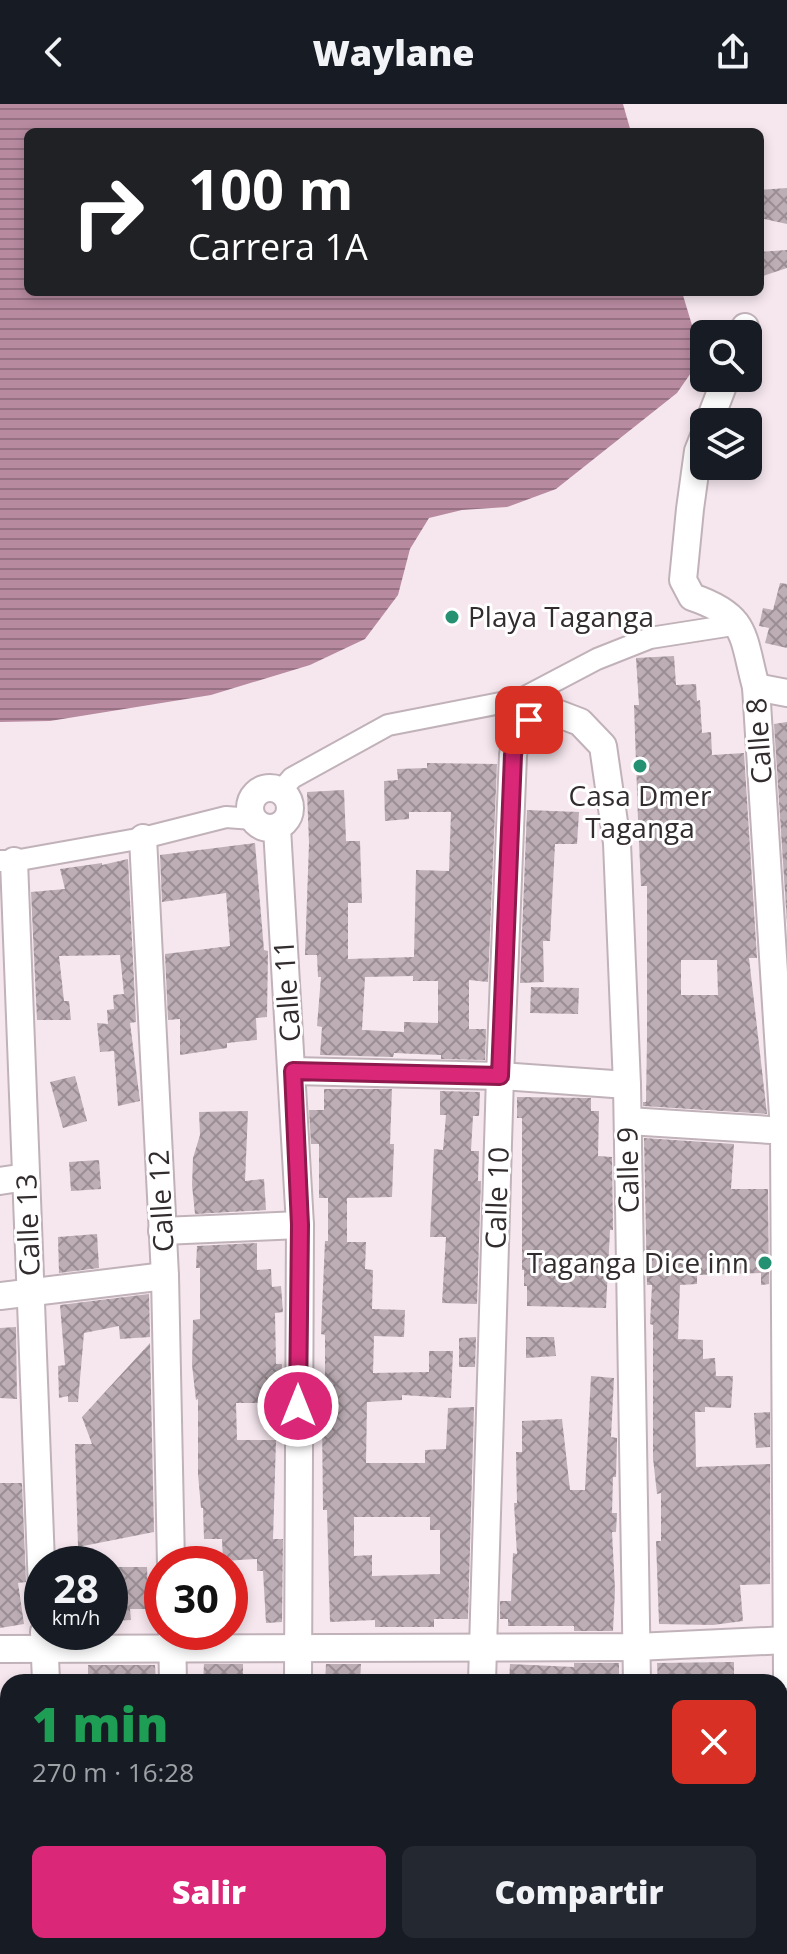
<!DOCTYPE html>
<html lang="es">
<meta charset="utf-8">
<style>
:root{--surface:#171b24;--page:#242831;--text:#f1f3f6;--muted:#9ea1a6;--accent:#db2777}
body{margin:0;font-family:"Open Sans",sans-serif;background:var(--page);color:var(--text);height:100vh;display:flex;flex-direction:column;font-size:30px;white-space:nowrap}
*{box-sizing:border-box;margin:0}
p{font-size:26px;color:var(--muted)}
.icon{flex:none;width:44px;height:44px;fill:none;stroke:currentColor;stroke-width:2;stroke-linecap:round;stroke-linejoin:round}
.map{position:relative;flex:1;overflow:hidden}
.drawer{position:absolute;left:0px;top:1570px;width:788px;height:280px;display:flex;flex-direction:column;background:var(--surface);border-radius:24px 24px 0 0;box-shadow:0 4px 12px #0003}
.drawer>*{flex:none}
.banner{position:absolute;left:24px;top:24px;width:740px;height:168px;border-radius:12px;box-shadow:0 4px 12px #0003;background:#202124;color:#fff;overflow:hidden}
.tools{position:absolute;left:690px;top:216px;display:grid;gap:16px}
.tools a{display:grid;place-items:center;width:72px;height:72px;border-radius:12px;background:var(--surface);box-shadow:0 4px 12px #0003;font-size:40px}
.speed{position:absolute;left:24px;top:1442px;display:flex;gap:16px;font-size:40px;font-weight:700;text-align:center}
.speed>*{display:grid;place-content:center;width:104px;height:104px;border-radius:50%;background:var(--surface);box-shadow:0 4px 12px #0003;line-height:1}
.speed small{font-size:20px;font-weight:400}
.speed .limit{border:12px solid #d22;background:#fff;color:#111}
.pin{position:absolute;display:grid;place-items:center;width:68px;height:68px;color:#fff;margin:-34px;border-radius:16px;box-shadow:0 4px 12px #0006}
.me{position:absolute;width:88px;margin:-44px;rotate:0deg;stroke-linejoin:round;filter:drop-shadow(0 0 6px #0008)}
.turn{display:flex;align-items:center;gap:28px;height:168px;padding:0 32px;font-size:36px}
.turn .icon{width:104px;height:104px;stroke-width:2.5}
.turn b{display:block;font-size:56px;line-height:68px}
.round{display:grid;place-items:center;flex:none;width:84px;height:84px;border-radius:12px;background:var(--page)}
.head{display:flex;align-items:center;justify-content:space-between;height:136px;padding:0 32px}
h1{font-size:48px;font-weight:800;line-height:60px;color:#1e9e55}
.action{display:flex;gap:16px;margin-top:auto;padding:16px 32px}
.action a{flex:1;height:92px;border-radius:12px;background:var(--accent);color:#fff;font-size:32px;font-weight:800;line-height:92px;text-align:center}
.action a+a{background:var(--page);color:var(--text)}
header{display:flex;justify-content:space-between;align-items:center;height:104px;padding:0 32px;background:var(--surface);font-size:36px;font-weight:800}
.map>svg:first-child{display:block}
.water{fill:url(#water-rules)}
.building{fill:url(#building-cross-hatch);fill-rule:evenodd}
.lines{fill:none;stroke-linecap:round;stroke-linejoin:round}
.pedestrian-casing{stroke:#c1b2b9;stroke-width:24}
.minor-casing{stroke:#c1b2b9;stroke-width:30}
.pedestrian{stroke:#fff;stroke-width:20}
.minor{stroke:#fff;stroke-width:26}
.route-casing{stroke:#8e194d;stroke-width:20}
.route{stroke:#db2777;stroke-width:14}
.poi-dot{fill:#239172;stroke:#fff;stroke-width:3}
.labels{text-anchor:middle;stroke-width:6;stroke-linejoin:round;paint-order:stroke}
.poi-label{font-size:28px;fill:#322c2f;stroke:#fff;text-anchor:start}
.street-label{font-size:28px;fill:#322c2f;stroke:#fff}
</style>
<header><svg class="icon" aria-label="back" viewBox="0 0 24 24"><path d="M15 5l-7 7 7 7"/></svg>Waylane<svg class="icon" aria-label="share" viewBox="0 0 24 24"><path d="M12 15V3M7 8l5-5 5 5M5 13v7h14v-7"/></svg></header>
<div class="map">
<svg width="787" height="1850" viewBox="0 0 787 1850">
<defs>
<pattern id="water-rules" width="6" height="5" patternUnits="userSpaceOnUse" patternTransform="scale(2)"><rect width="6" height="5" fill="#b78aa0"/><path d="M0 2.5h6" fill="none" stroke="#957183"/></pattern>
<pattern id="building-cross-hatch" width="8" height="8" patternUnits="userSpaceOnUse" patternTransform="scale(2)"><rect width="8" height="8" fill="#bdaeb5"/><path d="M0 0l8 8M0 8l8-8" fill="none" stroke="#9a8e94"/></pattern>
</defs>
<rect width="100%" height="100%" fill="#f6e7ee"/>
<path class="water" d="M0,0H623L631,28H28V188H682L698,241L693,266L677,289L556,385L507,403L462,406L429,414L410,445L398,491L365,535L310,561L211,591L50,617L0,618Z"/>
<g class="building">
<path d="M787,84V120L760,114V86Z"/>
<path d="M787,146V164L760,173V148Z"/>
<path d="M780,479L787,480V544L765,539L769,524L759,522L763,504L773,506Z"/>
<path d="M674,552L676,581L696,580L697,597L700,596L702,629L711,628L712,651L744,649L757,854H749L767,1010L643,1002V998H646L647,935V782H641L638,716L634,601H639L636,554ZM681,856H717L718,891H681Z"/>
<path d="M787,618V820L774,620Z"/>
<path d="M427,659L497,660L488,878L469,876V925H486L485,956L441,955V951L394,949L393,953L320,951L322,923L317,922L321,873H318L317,851H305L309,739L307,688L344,686L346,737H360L362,799H348V855L414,853L416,766L449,767L451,708H409V715L385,717L384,677L398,676L397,665L427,664ZM413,872V877H438V919L404,918V928L362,926L365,873Z"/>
<path d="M527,706L579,708L577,740H555L550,837H543L544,878L520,879Z"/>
<path d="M255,739L264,846L268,847L267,913L256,914L257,936L227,939V944L180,951V915L168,916L165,850L230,842L226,789L162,798L160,751Z"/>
<path d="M128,755L136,918L130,919L140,997L118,1002L114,947L100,948L97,919L108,920L107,906L114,905L113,891L124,890L120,851L59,852L64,897H69L71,916H37L31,788L65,785L60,765L102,759V761Z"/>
<path d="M531,883L579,884L578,910L530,909Z"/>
<path d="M75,972L87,1017L63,1024L50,978Z"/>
<path d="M324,985H392L390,1040H394L392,1093L347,1094V1138H366L365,1165L373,1166L372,1205L405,1206L404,1233L374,1232L373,1269L429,1268V1247H453L451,1294L402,1291V1296L367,1298L366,1359H425V1346L446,1345L448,1304L474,1303L468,1515H434V1523H375V1516L330,1518L327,1406H323L322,1316H317V1272H325V1231L321,1230L325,1137H328V1094H319V1040H311L309,1006H324ZM354,1413H430V1426H440V1470L372,1472V1451L354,1452Z"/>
<path d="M440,987L480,988L479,1012H473L471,1047H479L478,1077H481L477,1200L442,1199L446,1133H430L434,1045L443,1046L446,1011H440Z"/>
<path d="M517,993L591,994V1007H599L598,1052L612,1053L613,1126H610L606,1204L527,1202V1182H524V1166H522V1014H517Z"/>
<path d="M248,1007L245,1077L264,1075L266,1106L195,1110L192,1081L193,1054L200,1031L199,1008Z"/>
<path d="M644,1034L734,1040L731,1085H768L769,1180L761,1181V1169L697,1171V1180L680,1181L678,1235L703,1236V1255L715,1254L716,1272H733L731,1304L705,1303V1308H695L696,1363L770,1360V1480L740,1481L743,1517L713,1521L659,1520L656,1437H661V1389L657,1390L653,1354V1221L650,1220L652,1181H647Z"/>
<path d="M99,1056L101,1085L71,1087L69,1058Z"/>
<path d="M97,1130L99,1164L59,1169L58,1133Z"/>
<path d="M257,1139V1166L271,1165L272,1183L281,1182L283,1208L275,1209L276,1260H282L281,1279L278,1299H236L237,1336H276L273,1435H283L282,1518L266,1519L263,1467H257V1455L223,1457L222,1435H204L203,1404H201L198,1370V1295L196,1296L192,1261L193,1216L200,1215V1164H196L197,1142Z"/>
<path d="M149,1190L150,1233L120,1235L119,1222L84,1229L78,1298H68V1292L59,1294L58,1262L65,1261L60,1201Z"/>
<path d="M16,1223L17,1295L0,1294V1224Z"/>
<path d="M476,1233L475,1263H459V1234Z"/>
<path d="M526,1233H554L556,1252L526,1254Z"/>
<path d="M150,1239L154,1428L78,1443L75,1340H92L82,1313Z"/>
<path d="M591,1272L614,1274L611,1333L617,1334V1338L616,1373H613L612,1409H617L616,1428H612L615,1486L613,1527H574V1522H508V1515H500V1497H511L513,1449L517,1450L514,1399H517L516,1348H522V1317L562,1315L570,1386H585Z"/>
<path d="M770,1308V1343L756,1344L754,1309Z"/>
<path d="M0,1379H22L26,1478L18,1479L24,1520L0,1524Z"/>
<path d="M110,1463H147L148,1487H153L154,1505H130L131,1516L110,1517Z"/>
<path d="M734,1558V1578H658L657,1559Z"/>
<path d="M574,1559H619V1578H573L574,1566L573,1578H509L510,1560L574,1563Z"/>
<path d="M204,1560H243V1578H203Z"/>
<path d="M326,1560H361L360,1578H325Z"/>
<path d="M88,1561H155L156,1578H88Z"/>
</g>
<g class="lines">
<g class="pedestrian-casing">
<g id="pedestrian">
<path d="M281,687L292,674L388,621L521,595L597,555L650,534L739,520"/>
<path d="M0,757H14L143,734L226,713L253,715"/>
</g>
</g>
<g class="minor-casing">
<g id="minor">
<path d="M742,230L745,223"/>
<path d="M709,318L726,274"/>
<path d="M704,332L698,347L690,405L683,476L692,493C748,512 742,531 756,583L784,1027L787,1571"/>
<path d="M756,583L787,589"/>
<circle cx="270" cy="704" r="20"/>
<path d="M277,724L300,1121L298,1578"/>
<path d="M143,734L165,1172L171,1460"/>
<path d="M14,757L42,1485"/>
<path d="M293,967L500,972L627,981"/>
<path d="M628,1017L787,1027"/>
<path d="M0,1077L26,1073"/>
<path d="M162,1127L300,1121"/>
<path d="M0,1192L165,1172"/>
<path d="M44,1528L46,1578"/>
<path d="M172,1528L173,1578"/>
<path d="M0,1545L636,1543L787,1536"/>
<path d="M482,1578L500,972L513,651L517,630L529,616L559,610L580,618L603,642L617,739L627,981L637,1578"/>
<path d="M55,1842L56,1850"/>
<path d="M177,1842V1850"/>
<path d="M306,1842V1850"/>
<path d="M648,1842V1850"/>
<path d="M473,1850L474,1842"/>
</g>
</g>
<use href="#pedestrian" class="pedestrian"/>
<use href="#minor" class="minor"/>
</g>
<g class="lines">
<g class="route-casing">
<path id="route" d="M298,1302L300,1121L293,967L500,972L513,651L517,630L529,616"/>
</g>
<use href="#route" class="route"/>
</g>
<g class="poi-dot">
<circle cx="452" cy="513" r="8"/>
<circle cx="640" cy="662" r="8"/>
<circle cx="765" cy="1159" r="8"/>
</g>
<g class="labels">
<g class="poi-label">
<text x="468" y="523">Playa Taganga</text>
<text x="640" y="702" text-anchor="middle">Casa Dmer<tspan x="640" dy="32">Taganga</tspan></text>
<text x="749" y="1169" text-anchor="end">Taganga Dice inn</text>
</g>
<g class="street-label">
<text transform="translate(759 637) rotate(-94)" y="10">Calle 8</text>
<text transform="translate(287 887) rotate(-94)" y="10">Calle 11</text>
<text transform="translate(628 1066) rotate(-91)" y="10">Calle 9</text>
<text transform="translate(497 1094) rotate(-88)" y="10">Calle 10</text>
<text transform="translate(161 1097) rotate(-93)" y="10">Calle 12</text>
<text transform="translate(28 1121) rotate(-92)" y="10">Calle 13</text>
</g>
</g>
</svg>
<div class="tools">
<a><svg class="icon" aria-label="search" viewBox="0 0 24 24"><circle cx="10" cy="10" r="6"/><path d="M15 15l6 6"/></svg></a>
<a><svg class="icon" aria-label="layers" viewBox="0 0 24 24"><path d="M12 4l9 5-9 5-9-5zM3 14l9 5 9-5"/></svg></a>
</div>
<div class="speed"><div>28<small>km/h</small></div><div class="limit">30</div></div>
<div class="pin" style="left:529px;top:616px;background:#d93025"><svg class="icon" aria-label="arrive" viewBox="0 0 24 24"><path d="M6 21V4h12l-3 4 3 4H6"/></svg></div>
<svg class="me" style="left:298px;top:1302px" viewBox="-20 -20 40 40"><circle r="17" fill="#db2777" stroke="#fff" stroke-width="3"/><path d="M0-11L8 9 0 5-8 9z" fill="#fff"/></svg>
<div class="banner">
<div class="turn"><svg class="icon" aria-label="right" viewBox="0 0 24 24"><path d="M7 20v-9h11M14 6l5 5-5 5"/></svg><div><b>100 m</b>Carrera 1A</div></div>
</div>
<section class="drawer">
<div class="head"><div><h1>1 min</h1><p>270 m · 16:28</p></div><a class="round" style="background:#d93025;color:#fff"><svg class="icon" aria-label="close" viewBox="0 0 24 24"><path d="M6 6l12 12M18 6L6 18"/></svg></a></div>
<div class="action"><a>Salir</a><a>Compartir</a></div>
</section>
</div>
